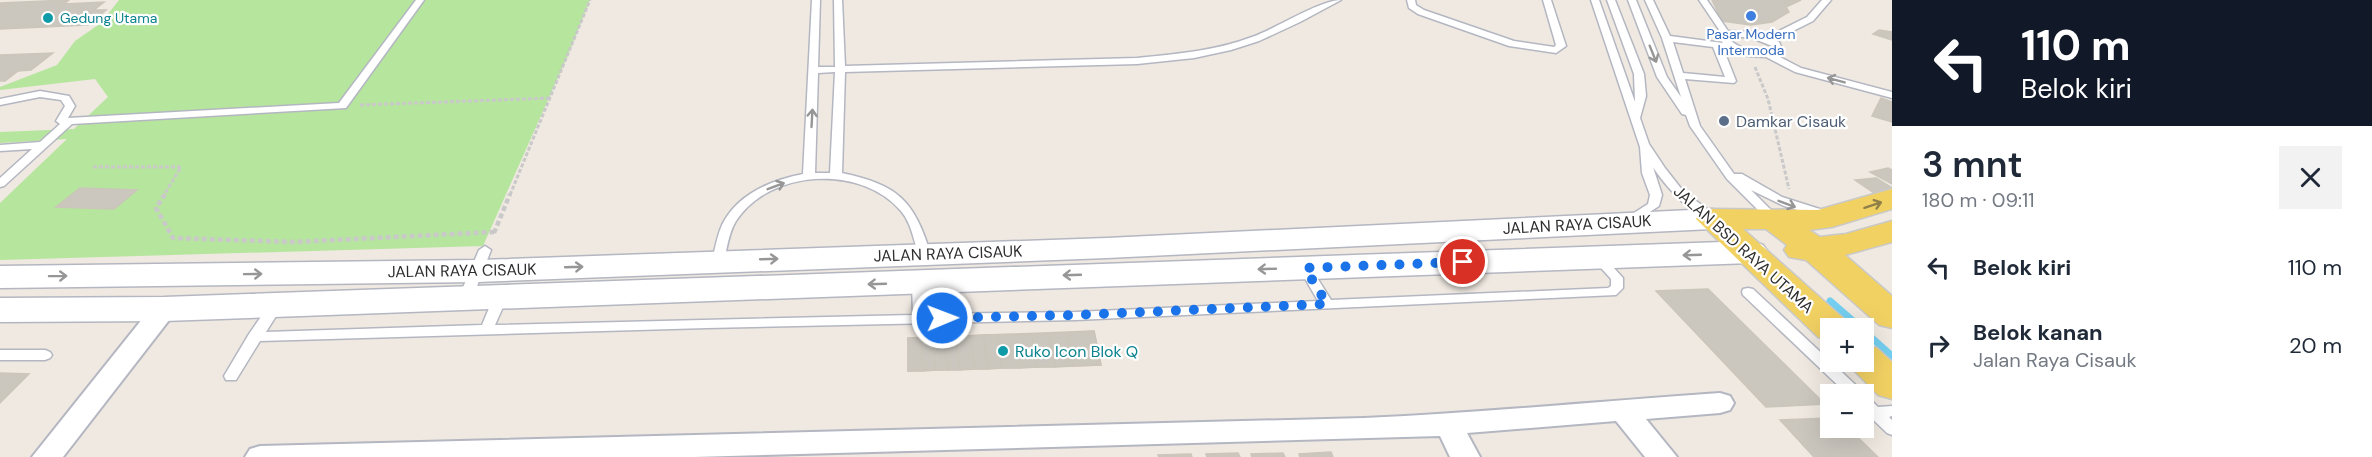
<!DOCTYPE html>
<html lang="id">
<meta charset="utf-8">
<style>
:root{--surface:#fff;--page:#f2f2f3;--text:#1f2937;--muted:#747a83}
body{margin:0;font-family:"DM Sans",sans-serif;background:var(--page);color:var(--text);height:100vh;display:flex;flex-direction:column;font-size:22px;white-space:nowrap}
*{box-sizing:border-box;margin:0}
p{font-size:20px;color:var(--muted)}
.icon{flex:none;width:33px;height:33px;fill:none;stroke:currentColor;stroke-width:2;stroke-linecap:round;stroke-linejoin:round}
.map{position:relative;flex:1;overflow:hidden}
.panel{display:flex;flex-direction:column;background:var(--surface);width:480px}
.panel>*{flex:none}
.guide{background:#111827;color:#fff;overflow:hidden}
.fabs{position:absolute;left:1820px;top:318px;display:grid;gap:12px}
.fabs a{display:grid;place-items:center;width:54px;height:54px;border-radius:0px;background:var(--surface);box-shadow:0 6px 24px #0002;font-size:30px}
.pin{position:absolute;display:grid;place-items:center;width:51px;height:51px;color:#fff;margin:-26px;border:3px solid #fff;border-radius:50%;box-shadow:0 2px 6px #0007}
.me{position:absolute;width:66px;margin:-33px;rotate:89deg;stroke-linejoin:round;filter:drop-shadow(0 0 4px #0008)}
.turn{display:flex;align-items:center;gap:21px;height:126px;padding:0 30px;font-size:27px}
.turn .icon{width:78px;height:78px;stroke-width:2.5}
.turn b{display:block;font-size:42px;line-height:51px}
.round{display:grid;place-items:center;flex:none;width:63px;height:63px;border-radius:0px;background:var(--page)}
.head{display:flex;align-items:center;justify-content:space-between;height:102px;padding:0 30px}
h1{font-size:36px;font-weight:600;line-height:45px}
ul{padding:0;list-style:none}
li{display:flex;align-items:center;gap:18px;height:78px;padding:0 30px}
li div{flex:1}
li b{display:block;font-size:22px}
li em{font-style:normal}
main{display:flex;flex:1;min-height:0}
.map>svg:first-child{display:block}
.green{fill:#b6e59e}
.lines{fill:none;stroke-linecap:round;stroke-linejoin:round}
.stream{stroke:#75cff0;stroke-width:7}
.building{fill:#cbc7bf;stroke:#cbc5ba;stroke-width:1.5}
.lane-casing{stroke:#b4b7c1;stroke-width:3}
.street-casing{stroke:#b4b7c1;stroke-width:4}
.secondary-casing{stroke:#b4b7c1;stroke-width:3}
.primary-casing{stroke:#c9c9c9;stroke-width:3}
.path-far1{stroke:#c9c9c9;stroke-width:3;stroke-dasharray:4 2;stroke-linecap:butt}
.path{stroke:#c9c9c9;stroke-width:4.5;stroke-dasharray:5 3;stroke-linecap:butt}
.lane{fill:#fff;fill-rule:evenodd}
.street{fill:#fff;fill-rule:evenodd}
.secondary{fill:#fff;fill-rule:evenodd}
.primary{fill:#f2d163;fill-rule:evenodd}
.oneway{stroke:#969696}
.oneway2{stroke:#908048}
.route{stroke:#1a73e8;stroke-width:10;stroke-dasharray:0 18}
.shop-dot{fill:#3f7fe0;stroke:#fff;stroke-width:2}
.culture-dot{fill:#0f9aa8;stroke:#fff;stroke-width:2}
.service-dot{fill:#5c6f8a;stroke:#fff;stroke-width:2}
.labels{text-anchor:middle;stroke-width:4.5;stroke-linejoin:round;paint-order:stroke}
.far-culture-label{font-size:14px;fill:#0d838f;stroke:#fff;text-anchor:start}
.far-shop-label{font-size:14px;fill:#366cbe;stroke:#fff}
.service-label{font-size:16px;fill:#4e5e75;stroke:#fff;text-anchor:start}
.street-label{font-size:16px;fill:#2e2e2e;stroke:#fff}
.culture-label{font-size:16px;fill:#0d838f;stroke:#fff;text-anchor:start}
</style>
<main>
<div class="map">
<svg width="1892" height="457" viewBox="0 0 1892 457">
<rect width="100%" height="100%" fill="#efe9e1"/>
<path class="green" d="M119,0H590L568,55L483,246L0,260V203L67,139L0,143V132L74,129L108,97L95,79L0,90V87L57,65L75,41L101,23Z"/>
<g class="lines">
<g class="stream">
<path d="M1830,301L1861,328"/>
<path d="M1863,330L1892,356"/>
</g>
</g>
<g class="building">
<path d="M69,0L64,4L104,2L94,10H106L88,25L0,29V3Z"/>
<path d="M1712,0H1801L1786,7L1789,12L1772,22L1751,25L1722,21Z"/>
<path d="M1879,30L1892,32V40L1873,34Z"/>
<path d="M53,53L31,70L18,71L5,81H0V55Z"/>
<path d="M1881,98L1892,102V122L1872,116Z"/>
<path d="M1888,168L1892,170V184L1870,172Z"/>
<path d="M1876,178L1892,188V191L1874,193L1855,180Z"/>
<path d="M80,188L137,190L114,209L56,207Z"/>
<path d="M1708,289L1825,404L1766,407L1656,291Z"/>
<path d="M1094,331L1101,365L908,371V338Z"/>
<path d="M1094,331L1101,365L1073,366L1066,333Z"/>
<path d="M1066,333L1073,366L1055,367L1049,334Z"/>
<path d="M1032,334H1049L1055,367H1037Z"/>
<path d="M1032,334L1037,367L1019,368L1015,335Z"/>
<path d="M983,335H998L1002,368L988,369Z"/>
<path d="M983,335L988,369H975L970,336Z"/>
<path d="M998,335H1015L1019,368H1002Z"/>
<path d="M955,336H970L975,369L960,370Z"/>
<path d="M955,336L960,370H948L944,337Z"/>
<path d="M933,337H944L948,370H936Z"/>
<path d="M933,337L936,370L923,371L920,338Z"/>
<path d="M908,338H920L923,371H908Z"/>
<path d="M0,373L29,374L0,403Z"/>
<path d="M1830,418V428H1848L1878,457H1814L1780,420Z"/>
<path d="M1331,452L1333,457H1300L1299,454Z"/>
<path d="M1238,453L1240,457H1207L1206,454Z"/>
<path d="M1283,453L1285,457H1252L1251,454Z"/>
<path d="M1191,454L1192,457H1159L1158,455Z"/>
</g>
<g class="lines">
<g class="lane-casing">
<g id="lane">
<path d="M416,0H424L346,108L72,124L4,186L0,187V178L32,149L0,151V145L40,142L60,124L56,121L65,106L61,100L40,97L0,105V99L40,91L69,96L75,106L68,118L339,103Z"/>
<path d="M812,0H820L818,67H835L834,0H842L845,66L1137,58C1176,54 1215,51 1252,37C1275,29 1320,0 1341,0L1300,22L1259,41L1231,50L1194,58L1137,64L845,72L842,173C898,185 914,200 931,255L929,258H921C913,243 913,225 901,211C861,164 770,169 736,221C729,232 727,248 724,261L718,265L714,264L712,261C715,249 717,236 722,225C737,194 772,180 803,174ZM835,72L830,173H815L818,73Z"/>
<path d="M1407,0H1415L1416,5L1424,10L1514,41L1554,47L1556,45L1543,0H1551L1566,46L1556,53L1509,46L1418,14L1409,8Z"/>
<path d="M1591,0H1599L1635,102L1634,74L1607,0H1615L1644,74L1646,96L1640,118L1649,144L1665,168L1683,191L1716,216L1718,219L1716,222C1699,225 1662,182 1653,167L1662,195L1659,206L1633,223L1629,224L1623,220L1648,204L1650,195L1642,173L1640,147Z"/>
<path d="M1628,0H1636L1667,77L1681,97L1662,38L1645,0H1653L1670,36L1723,43L1718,37L1722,34L1699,0H1707L1728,31L1754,32L1767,37L1807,17L1822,0H1831L1813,21L1775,40L1779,42L1783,51L1776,55L1801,68L1892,92V98L1795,72L1766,57L1748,56L1728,48H1723L1736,81L1734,83L1685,79L1700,126L1734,174H1742L1782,197L1826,211L1828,213L1826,215L1822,217L1784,206L1751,190L1782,221L1780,224H1772L1727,179L1690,126L1686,115L1682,114L1657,77ZM1732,36L1752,38L1772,46L1773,50C1757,54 1740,50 1728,38ZM1673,42L1713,47L1725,77L1683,73Z"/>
<path d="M485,246L491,250L472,299L470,302H460L458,299L479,250Z"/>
<path d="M1598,254L1602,255L1623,278V288L1616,295L1076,320L707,328L260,341L236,380H226L224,376L249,334L271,302H281L283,305L266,332L482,325L494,296L501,292L508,296L495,325L913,315L912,282L918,278L924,282L926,314L1076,312L1318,301L1299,268L1305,264L1309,265L1331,300L1608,288L1611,286V279L1592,258Z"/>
<path d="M1748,288L1753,289L1861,390L1863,394H1847L1743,295L1742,292L1743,289Z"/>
<path d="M0,350H45L50,352L52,355L50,358L45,360H0Z"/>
<path d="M1863,396L1868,397L1878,407L1892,406V416L1889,417L1892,420V435L1887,433L1863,410Z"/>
</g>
</g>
<g class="street-casing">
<g id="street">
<path d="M164,301L173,303L176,309L173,315L63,457H32L155,303Z"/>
<path d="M1720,393L1730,396L1734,403L1730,410L1720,413L1646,419L1677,457H1645L1616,421L1467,433L1480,457H1450L1440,436L694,457H245L250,449L260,446L1364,418C1483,413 1601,401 1720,393Z"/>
</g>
</g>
<g class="secondary-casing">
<g id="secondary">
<path d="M1712,209L1724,212L1728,219L1724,226L1712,229L1107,258L478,282L0,288V266L478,260L1107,238Z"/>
<path d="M1751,241L1763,245L1768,252L1763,259L1751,263L164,321L0,322V298L164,297Z"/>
</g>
</g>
<g class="primary-casing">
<g id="primary">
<path d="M1892,189V209L1832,227L1809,230L1820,237L1846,234L1892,221V242L1845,255L1892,296V328L1879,325L1806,260L1789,257L1784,250L1787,245L1766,229H1743L1844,319L1849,328H1830V340L1818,337L1696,219L1700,212L1712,209L1818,210Z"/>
<path d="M1863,345L1877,348L1892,362V399L1878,395L1846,362H1863Z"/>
</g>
</g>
<g class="path-far1">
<path d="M1755,67L1768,99L1789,189"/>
<path d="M360,105L551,98"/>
<path d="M93,167H181L164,195"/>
<path d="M510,195L590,0"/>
</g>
<g class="path">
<path d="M165,194L156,208L173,238L294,242L494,232"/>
<path d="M494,233L510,194"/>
</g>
<use href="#lane" class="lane"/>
<use href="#street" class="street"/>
<use href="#secondary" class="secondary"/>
<use href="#primary" class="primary"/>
</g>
<defs><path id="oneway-shaft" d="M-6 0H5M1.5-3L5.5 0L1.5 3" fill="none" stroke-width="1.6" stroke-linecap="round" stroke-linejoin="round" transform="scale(1.5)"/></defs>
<g class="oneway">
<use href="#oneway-shaft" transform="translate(1653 54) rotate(68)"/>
<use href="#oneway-shaft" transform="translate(1836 80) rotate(-165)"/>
<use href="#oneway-shaft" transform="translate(812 118) rotate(-87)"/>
<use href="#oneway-shaft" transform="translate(776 186) rotate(-21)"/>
<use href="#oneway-shaft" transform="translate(1787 204) rotate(21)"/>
<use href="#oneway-shaft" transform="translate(1692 255) rotate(178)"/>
<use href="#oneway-shaft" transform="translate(769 259) rotate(-2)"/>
<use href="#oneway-shaft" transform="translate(574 267) rotate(-2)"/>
<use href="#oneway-shaft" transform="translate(1267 269) rotate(178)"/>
<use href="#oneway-shaft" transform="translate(253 274) rotate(-1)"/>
<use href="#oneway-shaft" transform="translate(1072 275) rotate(178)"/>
<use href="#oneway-shaft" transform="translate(58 276) rotate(-1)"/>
<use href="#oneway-shaft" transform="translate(877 284) rotate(178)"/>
</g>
<use class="oneway2" href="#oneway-shaft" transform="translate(1873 205) rotate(-18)"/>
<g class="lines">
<path class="route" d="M942,318L1076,315L1327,304L1305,268L1463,262"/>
</g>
<circle class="shop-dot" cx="1751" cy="16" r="6"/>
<g class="culture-dot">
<circle cx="48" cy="18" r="6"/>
<circle cx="1003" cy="351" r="6"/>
</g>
<circle class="service-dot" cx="1724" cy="121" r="6"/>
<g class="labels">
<g class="far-culture-label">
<text x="60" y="23">Gedung Utama</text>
</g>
<g class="far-shop-label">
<text x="1751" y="39">Pasar Modern<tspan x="1751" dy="16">Intermoda</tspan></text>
</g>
<g class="service-label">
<text x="1736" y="127">Damkar Cisauk</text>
</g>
<g class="street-label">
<text transform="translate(1577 224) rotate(-3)" y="6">JALAN RAYA CISAUK</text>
<text transform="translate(1744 249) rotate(42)" y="6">JALAN BSD RAYA UTAMA</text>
<text transform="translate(948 253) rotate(-2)" y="6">JALAN RAYA CISAUK</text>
<text transform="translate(462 270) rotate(-1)" y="6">JALAN RAYA CISAUK</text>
</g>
<g class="culture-label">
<text x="1015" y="357">Ruko Icon Blok Q</text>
</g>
</g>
</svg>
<div class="fabs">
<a>+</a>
<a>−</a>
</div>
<div class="pin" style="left:1463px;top:262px;background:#d93025"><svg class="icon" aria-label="arrive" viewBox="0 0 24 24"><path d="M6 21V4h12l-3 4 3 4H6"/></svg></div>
<svg class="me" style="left:942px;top:318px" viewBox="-20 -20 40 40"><circle r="17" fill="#1a73e8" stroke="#fff" stroke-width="3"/><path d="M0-11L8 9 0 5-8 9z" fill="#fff"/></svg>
</div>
<section class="panel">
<div class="guide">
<div class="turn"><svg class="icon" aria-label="left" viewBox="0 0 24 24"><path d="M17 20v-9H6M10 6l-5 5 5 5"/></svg><div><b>110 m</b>Belok kiri</div></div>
</div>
<div class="head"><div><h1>3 mnt</h1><p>180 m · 09:11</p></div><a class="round"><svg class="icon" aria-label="close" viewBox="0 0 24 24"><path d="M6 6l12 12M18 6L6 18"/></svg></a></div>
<ul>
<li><svg class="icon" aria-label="left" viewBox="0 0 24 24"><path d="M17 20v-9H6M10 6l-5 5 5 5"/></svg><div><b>Belok kiri</b></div><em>110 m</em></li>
<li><svg class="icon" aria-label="right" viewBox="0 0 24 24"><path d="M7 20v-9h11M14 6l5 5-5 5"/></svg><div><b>Belok kanan</b><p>Jalan Raya Cisauk</p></div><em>20 m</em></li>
</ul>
</section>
</main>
